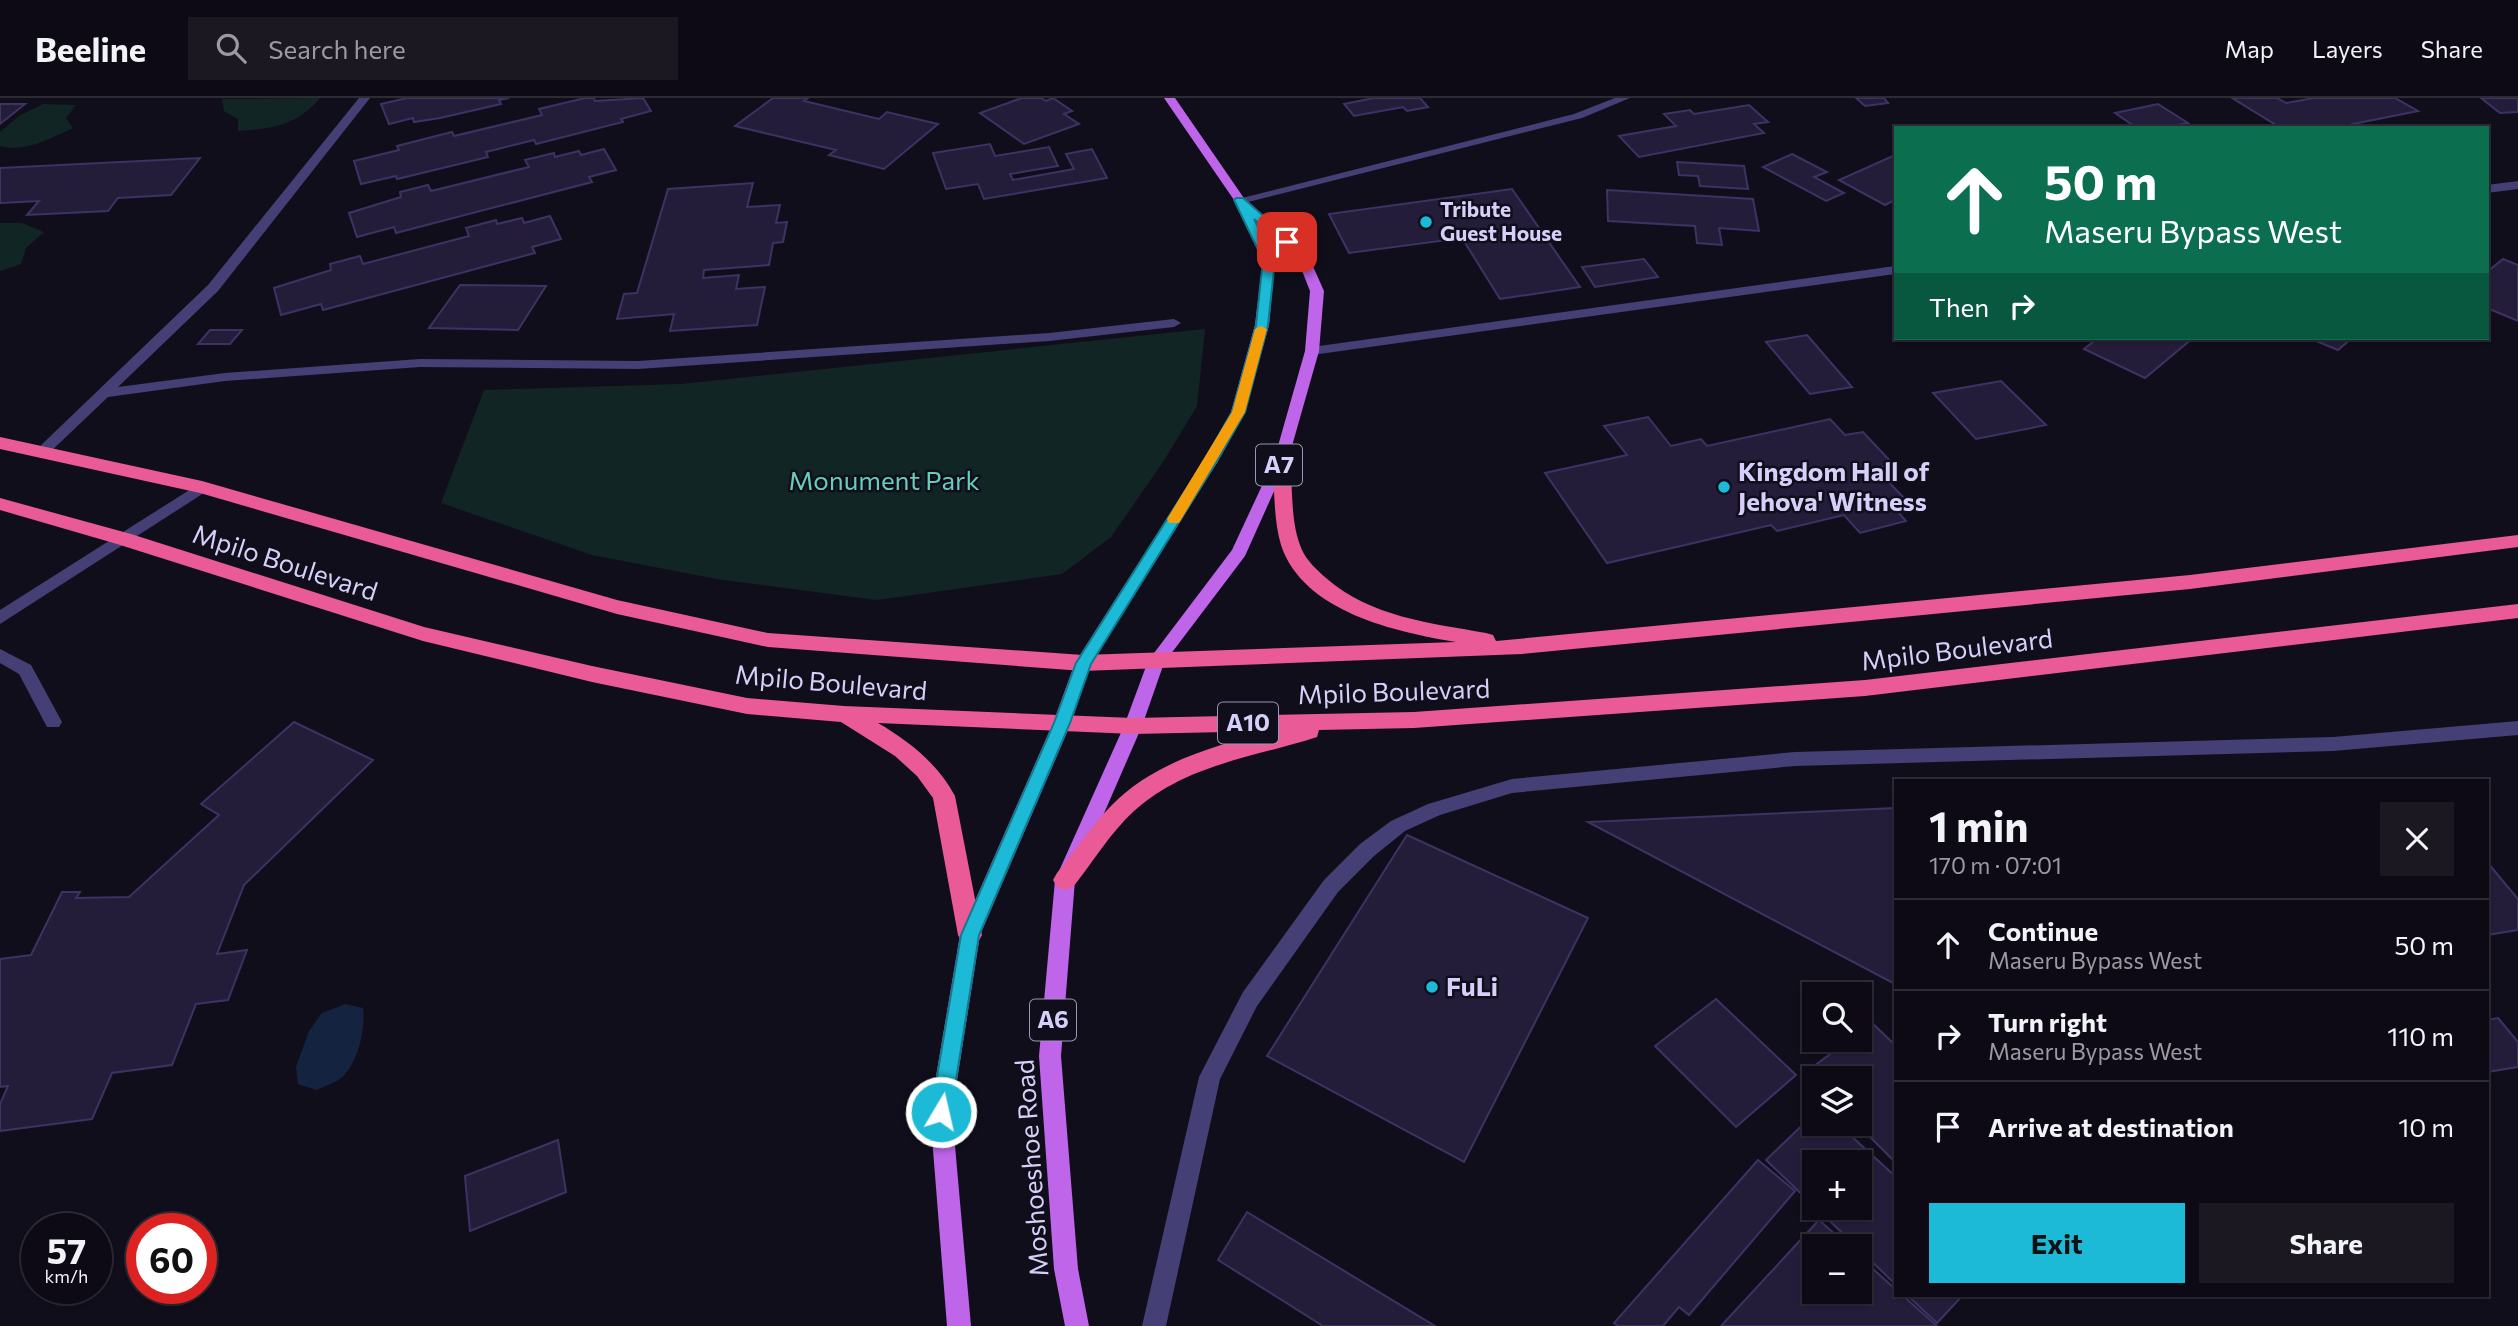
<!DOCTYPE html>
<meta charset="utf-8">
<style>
:root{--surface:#0d0a15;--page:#1b1822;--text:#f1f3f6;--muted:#9a9aa0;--line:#2d2b34;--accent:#1dbad7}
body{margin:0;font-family:Commissioner,sans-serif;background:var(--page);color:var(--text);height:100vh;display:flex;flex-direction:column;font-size:26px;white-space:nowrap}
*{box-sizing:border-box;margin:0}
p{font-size:23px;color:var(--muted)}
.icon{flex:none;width:38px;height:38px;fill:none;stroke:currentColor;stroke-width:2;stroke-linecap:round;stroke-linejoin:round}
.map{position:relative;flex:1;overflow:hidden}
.panel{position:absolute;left:1894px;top:681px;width:595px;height:518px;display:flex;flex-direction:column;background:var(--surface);border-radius:0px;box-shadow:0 2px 5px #0004,0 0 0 2px var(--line)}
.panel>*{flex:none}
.banner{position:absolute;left:1894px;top:28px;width:595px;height:214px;border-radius:0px;box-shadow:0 2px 5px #0004,0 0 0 2px var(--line);background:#0b6e4f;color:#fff;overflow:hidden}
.controls{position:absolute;left:1802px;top:884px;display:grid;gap:14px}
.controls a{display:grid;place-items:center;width:70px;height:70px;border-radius:0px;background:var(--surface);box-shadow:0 2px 5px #0004,0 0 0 2px var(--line);font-size:35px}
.speed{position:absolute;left:21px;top:1115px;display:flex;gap:14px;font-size:35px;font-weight:700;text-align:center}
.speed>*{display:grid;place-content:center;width:91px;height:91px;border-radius:50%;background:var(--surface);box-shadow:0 2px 5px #0004,0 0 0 2px var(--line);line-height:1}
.speed small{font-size:18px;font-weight:400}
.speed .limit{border:10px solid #d22;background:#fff;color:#111}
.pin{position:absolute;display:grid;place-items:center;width:60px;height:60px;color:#fff;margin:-30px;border-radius:14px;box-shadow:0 4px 10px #0006}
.me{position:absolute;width:77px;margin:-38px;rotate:9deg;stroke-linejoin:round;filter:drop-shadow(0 0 5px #0008)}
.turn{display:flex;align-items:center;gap:24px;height:147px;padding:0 35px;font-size:32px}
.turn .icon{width:91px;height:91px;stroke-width:2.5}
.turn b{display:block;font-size:49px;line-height:60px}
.then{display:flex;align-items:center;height:66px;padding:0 35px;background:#0003;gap:14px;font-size:26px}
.round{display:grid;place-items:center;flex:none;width:74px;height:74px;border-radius:0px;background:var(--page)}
.summary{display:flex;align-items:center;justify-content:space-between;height:119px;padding:0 35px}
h1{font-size:42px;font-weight:700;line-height:52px}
.primary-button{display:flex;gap:14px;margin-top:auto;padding:14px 35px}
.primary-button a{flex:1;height:80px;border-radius:0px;background:var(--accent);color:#111;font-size:28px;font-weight:700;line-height:80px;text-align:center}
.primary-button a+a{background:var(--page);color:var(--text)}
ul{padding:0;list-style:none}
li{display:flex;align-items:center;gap:21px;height:91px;padding:0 35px;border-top:2px solid var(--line)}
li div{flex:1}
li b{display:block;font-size:26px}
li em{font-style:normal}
header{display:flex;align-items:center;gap:42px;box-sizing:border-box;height:98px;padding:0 35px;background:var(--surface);border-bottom:2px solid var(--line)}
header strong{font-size:33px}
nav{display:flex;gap:38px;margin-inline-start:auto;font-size:24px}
.search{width:490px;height:63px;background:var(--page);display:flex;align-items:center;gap:18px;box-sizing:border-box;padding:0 24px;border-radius:0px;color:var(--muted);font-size:26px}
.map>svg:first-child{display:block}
.green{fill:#122525}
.water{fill:#14233f}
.building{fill:#241d3a;stroke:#3e3263;stroke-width:2}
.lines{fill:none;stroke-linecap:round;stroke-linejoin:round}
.lane{fill:#443f75;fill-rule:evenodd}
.street{fill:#443f75;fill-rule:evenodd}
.primary{fill:#bf65ea;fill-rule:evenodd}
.highway{fill:#e95a97;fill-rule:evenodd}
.route{fill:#1dbad7;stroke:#13798c;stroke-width:2}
.slow{fill:#f59e0b}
.poi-dot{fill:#1dbad7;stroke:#110e1c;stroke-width:2.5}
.labels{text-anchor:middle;stroke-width:5;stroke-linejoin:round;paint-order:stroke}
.far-poi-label{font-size:21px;font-weight:bold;fill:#d6cff9;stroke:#110e1c;text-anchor:start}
.shield{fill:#110e1c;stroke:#9b95b7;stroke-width:2}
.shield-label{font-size:24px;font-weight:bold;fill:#d6cff9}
.poi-label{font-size:26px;font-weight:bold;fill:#d6cff9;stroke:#110e1c;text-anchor:start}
.park-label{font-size:26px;fill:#66ceb9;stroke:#110e1c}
.street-label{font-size:26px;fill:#d6cff9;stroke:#110e1c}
</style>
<header>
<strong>Beeline</strong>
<div class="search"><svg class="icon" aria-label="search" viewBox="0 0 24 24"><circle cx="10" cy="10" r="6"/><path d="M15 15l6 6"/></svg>Search here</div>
<nav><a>Map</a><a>Layers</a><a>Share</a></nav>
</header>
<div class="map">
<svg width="2518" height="1228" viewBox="0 0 2518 1228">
<rect width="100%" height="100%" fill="#110e1c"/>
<g class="green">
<path d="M320,0C298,27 271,31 238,33V21L224,13L222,1Z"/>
<path d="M43,6L76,7L66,20L73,30C51,40 25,55 0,48V34L19,18Z"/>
<path d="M0,125H22L44,134L26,150L21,166L0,173Z"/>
<path d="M1205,231L1197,308L1163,364L1111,439L1062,476L877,502L717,481L592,457L441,405L484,292L681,286Z"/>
</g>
<path class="water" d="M345,906L363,910C366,931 357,971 337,983C331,986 323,989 316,992L298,986L296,969L309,933L322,915Z"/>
<g class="building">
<path d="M407,0H509L499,2L501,6L440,20L414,24L413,20L389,26L381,6Z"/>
<path d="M585,0H594L595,3L643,0L651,13L621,21L623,24L536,46L534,42L486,54L488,59L397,81L396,78L361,86L354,63L399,52L397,48L452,34L454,38L542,17L539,11Z"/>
<path d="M773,0H808L804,3L879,21L887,14L938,26L884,71L829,57L836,52L735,28Z"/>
<path d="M1022,0H1041L1046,3L1053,0L1072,13L1064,16L1079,26L1024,46L980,15Z"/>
<path d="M1374,0H1420L1428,9L1407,13L1403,9L1354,18L1344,6Z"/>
<path d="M1856,0H1884L1888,5L1865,8Z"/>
<path d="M2232,0H2277L2286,5L2314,0H2395L2418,13L2353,26L2360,30H2281Z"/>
<path d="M2481,0H2518V14L2500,15Z"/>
<path d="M0,6H25L0,26Z"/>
<path d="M2158,6L2188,25L2164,30H2137L2115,15Z"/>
<path d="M1749,7L1768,24L1754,26L1764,35L1639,59L1619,38L1676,28L1664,16L1690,12L1694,16Z"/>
<path d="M990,46L995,58L1049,49L1058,68L1010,76L1013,82L1074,71L1066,56L1092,51L1107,80L984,101L978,86L946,91L933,55Z"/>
<path d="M604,51L616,72L589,79L592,84L396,135L394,129L357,139L349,115L401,99L400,94L428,87L431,93L529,69L525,62L554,55L555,59L579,53L581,57Z"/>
<path d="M1792,56L1827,74L1814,79L1844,95L1826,103L1763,69Z"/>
<path d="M1895,57V102L1885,107L1839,82Z"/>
<path d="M200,60L171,97L118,100L108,113L27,117L39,103L0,105V70Z"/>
<path d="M1677,64L1744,68L1748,91L1700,88L1698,78L1679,77Z"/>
<path d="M753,85L747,109L780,107L776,125L787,124L783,144L773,145L769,167L704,172L703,180L739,177L736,191L765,189L757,227L670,233L674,216L617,221L624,196L637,195L668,91Z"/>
<path d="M1512,91L1580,189L1500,201L1462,140L1349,155L1329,116Z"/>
<path d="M1607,92L1753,101L1759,133L1719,130L1722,147L1697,145L1695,128L1608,123Z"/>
<path d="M550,118L561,141L532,149L535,155L323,212L321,206L281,217L274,190L331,172L330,166L360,158L363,166L469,138L466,130L496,122L497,126L522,120L524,125Z"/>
<path d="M1644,161L1658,179L1595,189L1582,169Z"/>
<path d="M2503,161L2518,167V223L2487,210V174Z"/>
<path d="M460,187L546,188L518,232L429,230Z"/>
<path d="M210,232H242L230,246H198Z"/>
<path d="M1807,237L1852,289L1810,296L1766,244Z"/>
<path d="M2098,240H2193L2145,280L2084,251Z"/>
<path d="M2309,240H2352L2338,252Z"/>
<path d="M2001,283L2046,327L1976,341L1933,295Z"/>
<path d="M1648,319L1671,348L1701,341L1707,348L1830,321L1845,337L1863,334L1893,366L1876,371L1906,402L1891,406L1906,423L1860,435L1844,417L1777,433L1771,427L1607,465L1545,375L1627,357L1604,328Z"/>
<path d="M294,624L373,662L244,787L217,856L247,852L228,902L196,906L172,967L112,975L92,1021L0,1033V1006L8,988L0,989V861L31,857L62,794H80L76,800L129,799L219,717L201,706Z"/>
<path d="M1895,710V886L1588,724Z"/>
<path d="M1407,737L1588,820L1464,1064L1267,958Z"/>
<path d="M2487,764L2518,801V832L2487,837Z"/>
<path d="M1716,901L1796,977L1736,1029L1655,948Z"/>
<path d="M2498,920L2518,944V969L2487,974V922Z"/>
<path d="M1871,924L1895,947V1064L1857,1026H1860V980H1815V982L1806,974L1849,942H1860V933Z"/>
<path d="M1815,1015V1026H1838L1895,1078V1186L1860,1152V1148H1856L1816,1110H1860V1064H1815V1109L1766,1062Z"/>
<path d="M558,1042L566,1094L470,1133L465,1078Z"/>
<path d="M1758,1062L1795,1093L1689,1217L1679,1209L1663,1228H1618L1614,1225Z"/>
<path d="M1247,1114L1435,1228H1323L1218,1162Z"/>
<path d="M1819,1122L1848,1148H1815V1194H1860V1159L1895,1191V1197H1902L1937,1228H1721Z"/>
<path d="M1907,1197H1963L1937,1225Z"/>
</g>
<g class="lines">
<g class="lane">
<path d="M359,0H370L218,193L118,289L225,275L420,261L638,263L1049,235L1174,221L1181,225L1174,229L1049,243L638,271L420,269L225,283L108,299L47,357H37L35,354L37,351L208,187Z"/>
<path d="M0,551L31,567L62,624L59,629H47L19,576L0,565Z"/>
<path d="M2518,623V637L2333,653L1795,668L1512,695L1440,717L1405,733L1374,758L1338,794L1257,908L1220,981L1166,1228H1142L1199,979L1243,894L1324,782L1360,746L1391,723L1428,706L1512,681L1795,654L2333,639Z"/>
</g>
<g class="street">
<path d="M1615,0H1630L1582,20L1240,106L1234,102L1574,16Z"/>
<path d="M2518,83V91L2487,95V87Z"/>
<path d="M1895,168V176L1312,257L1305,253L1312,249Z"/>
<path d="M202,384L210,389L207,393L0,526V512Z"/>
</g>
<path class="primary" d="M1164,0H1175L1248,106L1307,155L1324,193L1319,253L1288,362L1245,458L1164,565L1142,628L1075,782L1061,958L1078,1171L1089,1228H1065L1054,1171L1039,958L1055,782L1124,628L1148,563L1232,452L1274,362L1305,253L1310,193L1297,160L1257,124L1275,162L1269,227L1245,314L1218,363L1091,566L1071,625L980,837L952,1014L971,1228H947L930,1014L960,837L1053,625L1075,565L1204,363L1231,314L1255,227L1263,162L1234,102Z"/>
<g class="highway">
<path d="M0,339L202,383L617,502L768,535L1083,557L1456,544C1396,534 1303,514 1281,447C1273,420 1275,390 1272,362L1281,356L1290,362C1293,391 1290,425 1302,452C1307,463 1317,472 1326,480C1371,519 1430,525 1486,535L1493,537L1496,543L2190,477L2518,437V449L2190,491L1522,556L1083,573L768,549L617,516L200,395L0,351Z"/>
<path d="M0,400L131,436L424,529L592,568L747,600L844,608L1133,620L1414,614L1865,582L2518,506V520L1865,598L1414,630L1319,632L1317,639C1252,660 1187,666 1134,713C1110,735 1093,764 1073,789L1065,792L1057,789L1053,782L1057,775C1075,753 1091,728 1112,707C1154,664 1216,647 1273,633L1133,636L878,625C909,643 938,666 955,698L982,837L978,844L970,847L962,844L958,837L933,700L917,678L895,658L841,624L747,616L592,584L423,543L117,446L0,412Z"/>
</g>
</g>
<path class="route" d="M1236,100H1243L1293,144L1283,147L1254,121L1275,162L1268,227L1245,314L1217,363L1091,566L1070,625L979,837L951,1014L948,1021L941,1024L934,1021L931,1014L961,837L1054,625L1076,565L1204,363L1232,314L1256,227L1263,162L1234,102Z"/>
<path class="slow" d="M1261,228L1267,231L1245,314L1179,425H1169L1167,421L1232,314L1255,231Z"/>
<g class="poi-dot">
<circle cx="1426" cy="124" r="7"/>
<circle cx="1724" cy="389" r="7"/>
<circle cx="1432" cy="889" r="7"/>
</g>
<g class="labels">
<g class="far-poi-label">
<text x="1440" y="119">Tribute<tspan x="1440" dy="24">Guest House</tspan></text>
</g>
<g class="shield">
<rect x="1256" y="346.5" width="46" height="41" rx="5"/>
<rect x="1218" y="604.5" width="60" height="41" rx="5"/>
<rect x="1030" y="901.5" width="46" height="41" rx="5"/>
</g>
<g class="shield-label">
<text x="1279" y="375">A7</text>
<text x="1248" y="633">A10</text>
<text x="1053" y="930">A6</text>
</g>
<g class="poi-label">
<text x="1738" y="383">Kingdom Hall of<tspan x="1738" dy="30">Jehova' Witness</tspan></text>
<text x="1446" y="898">FuLi</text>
</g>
<g class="park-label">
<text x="884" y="392">Monument Park</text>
</g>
<g class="street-label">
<text transform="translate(285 465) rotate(18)" y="9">Mpilo Boulevard</text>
<text transform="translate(1957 552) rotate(-7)" y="9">Mpilo Boulevard</text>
<text transform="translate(831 585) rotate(5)" y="9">Mpilo Boulevard</text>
<text transform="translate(1394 594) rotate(-2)" y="9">Mpilo Boulevard</text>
<text transform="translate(1032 1070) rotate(-94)" y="9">Moshoeshoe Road</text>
</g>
</g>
</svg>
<div class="controls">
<a><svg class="icon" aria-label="search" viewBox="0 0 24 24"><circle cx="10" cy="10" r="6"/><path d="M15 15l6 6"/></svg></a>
<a><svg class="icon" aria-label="layers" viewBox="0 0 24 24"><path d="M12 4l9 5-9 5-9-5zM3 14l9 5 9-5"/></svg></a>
<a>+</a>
<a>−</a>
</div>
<div class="speed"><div>57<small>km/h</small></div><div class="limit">60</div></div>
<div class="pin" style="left:1287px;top:144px;background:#d93025"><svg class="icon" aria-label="arrive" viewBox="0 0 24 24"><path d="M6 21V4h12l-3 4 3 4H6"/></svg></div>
<svg class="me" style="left:941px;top:1014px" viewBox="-20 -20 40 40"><circle r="17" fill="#1dbad7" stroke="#fff" stroke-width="3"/><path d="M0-11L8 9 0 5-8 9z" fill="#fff"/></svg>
<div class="banner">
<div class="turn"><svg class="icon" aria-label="ahead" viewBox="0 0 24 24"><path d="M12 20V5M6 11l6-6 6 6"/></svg><div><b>50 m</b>Maseru Bypass West</div></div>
<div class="then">Then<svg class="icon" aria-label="right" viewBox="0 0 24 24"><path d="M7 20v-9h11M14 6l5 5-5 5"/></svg></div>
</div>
<section class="panel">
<div class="summary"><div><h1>1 min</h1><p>170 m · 07:01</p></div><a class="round"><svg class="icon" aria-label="close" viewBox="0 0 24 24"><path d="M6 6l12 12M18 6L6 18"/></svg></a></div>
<ul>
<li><svg class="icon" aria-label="ahead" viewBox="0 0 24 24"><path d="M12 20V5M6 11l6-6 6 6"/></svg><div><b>Continue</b><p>Maseru Bypass West</p></div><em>50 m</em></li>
<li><svg class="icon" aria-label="right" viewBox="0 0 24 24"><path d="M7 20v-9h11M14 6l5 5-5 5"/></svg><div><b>Turn right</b><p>Maseru Bypass West</p></div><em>110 m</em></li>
<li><svg class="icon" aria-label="arrive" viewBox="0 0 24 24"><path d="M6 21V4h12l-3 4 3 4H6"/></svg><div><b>Arrive at destination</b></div><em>10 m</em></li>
</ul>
<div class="primary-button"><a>Exit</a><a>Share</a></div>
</section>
</div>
